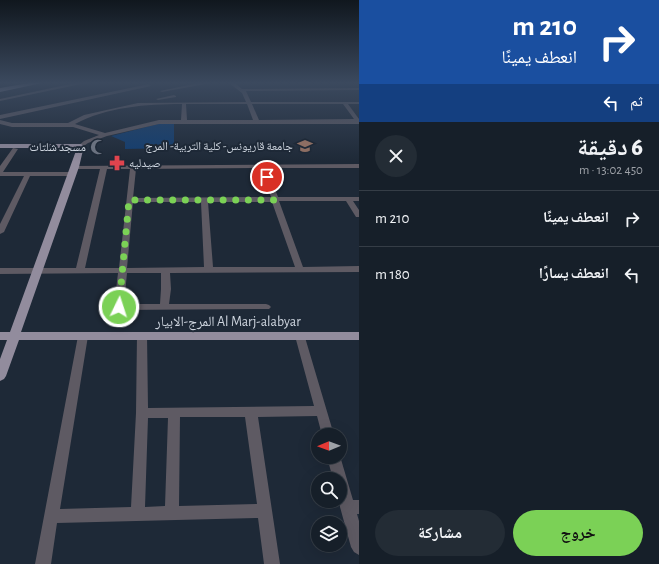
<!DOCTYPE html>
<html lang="ar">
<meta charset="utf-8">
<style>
:root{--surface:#161f29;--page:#232c35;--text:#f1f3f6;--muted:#9ea2a8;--line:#353d46;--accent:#7bd156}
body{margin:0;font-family:"Alegreya Sans","Noto Naskh Arabic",sans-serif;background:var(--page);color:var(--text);direction:rtl;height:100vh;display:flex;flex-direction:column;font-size:15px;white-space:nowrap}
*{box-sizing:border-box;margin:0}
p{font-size:13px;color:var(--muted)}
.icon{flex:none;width:22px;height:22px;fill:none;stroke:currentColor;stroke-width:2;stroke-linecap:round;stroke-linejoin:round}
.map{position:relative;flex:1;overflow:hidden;direction:ltr}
.details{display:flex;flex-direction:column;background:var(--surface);width:300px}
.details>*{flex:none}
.banner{background:#1a4fa0;color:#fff;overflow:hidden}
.needle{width:26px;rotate:269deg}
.controls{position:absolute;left:311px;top:428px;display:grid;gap:8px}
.controls a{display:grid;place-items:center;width:36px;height:36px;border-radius:50%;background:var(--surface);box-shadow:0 4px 16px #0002,0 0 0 1px var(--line);font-size:20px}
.pin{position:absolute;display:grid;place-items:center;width:34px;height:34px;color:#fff;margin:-17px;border:2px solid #fff;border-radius:50%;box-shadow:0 1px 4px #0007}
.me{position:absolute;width:44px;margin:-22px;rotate:4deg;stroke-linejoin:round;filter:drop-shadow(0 0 3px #0008)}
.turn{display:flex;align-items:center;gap:14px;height:84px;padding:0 16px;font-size:18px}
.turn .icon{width:52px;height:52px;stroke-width:2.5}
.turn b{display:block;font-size:28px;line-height:34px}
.then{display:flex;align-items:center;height:38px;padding:0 16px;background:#0003;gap:8px;font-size:15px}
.round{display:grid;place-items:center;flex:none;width:42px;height:42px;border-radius:21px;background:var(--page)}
.overview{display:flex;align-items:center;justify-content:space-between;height:68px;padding:0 16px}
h1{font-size:24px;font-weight:800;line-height:30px}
.button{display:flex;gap:8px;margin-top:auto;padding:8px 16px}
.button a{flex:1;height:46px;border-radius:24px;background:var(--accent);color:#111;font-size:16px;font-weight:800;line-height:46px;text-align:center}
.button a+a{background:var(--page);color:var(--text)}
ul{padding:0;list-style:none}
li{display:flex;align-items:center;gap:12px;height:56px;padding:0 16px;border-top:1px solid var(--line)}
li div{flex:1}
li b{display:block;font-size:15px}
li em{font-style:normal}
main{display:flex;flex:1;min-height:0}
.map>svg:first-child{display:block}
.green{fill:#113d70}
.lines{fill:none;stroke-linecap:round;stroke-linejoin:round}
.minor{fill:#5e5a63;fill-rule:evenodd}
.major{fill:#928c9d;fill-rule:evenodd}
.route{stroke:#7bd156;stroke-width:7;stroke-dasharray:0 12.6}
.labels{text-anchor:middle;stroke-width:4;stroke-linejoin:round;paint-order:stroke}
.far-poi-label{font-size:12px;fill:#ced5df;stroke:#1e2937;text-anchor:end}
.street-label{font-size:14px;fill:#ced5df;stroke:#1e2937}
</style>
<main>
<section class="details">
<div class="banner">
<div class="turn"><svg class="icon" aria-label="right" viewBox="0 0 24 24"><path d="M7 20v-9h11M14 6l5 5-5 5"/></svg><div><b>210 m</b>انعطف يمينًا</div></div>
<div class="then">ثم<svg class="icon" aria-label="left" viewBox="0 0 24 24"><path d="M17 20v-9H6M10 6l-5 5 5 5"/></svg></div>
</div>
<div class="overview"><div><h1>6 دقيقة</h1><p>450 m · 13:02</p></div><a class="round"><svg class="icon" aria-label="close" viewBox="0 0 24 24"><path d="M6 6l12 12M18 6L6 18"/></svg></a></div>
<ul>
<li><svg class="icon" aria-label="right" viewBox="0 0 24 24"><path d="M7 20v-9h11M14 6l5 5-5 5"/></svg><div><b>انعطف يمينًا</b></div><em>210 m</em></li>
<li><svg class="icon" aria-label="left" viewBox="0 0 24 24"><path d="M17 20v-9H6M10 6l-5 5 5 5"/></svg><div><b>انعطف يسارًا</b></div><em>180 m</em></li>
</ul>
<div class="button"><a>خروج</a><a>مشاركة</a></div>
</section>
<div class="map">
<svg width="359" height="564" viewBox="0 0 359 564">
<rect width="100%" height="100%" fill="#1e2937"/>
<path class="green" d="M174,123V148L125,149V142L111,136L158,124Z"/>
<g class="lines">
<g class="minor">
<path d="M75,83H86L0,101V99Z"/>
<path d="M198,83H211L162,92L160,91Z"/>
<path d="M229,83H235L242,89L359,88V90L246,91L251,102H359V104H348L359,119V124H159L107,136L88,143L81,148L78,146L84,141L99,135L73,127H12L0,124V120L12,123H68L84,115L138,103L246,102L242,93ZM182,104L181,120H159L105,133L75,124C107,107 146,104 182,104ZM186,104H247L253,120H187ZM252,104H343L354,119L259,120Z"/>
<path d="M149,84L151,86L0,119V115Z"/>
<path d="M174,95L176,96V97L158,100L156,99Z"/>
<path d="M13,148L18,149L3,172H72L75,174L72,176H30L4,232L0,234V224L24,176H0V166Z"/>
<path d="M359,164V168H267L278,197H359V201H353L359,210V217H356L346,201H279L303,267L359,266V272L170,273L171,289L169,304H266L269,305L271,307L269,309L119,310L114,307L118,273L0,274V268H76L100,169H75L72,167L73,166ZM261,168L271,197L133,198L136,169ZM107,169H130L119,268H85ZM133,202H201L204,267L127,268ZM208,202H272L295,267H213ZM127,273H161V289L160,304H124Z"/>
<path d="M83,332L87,334L88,336L60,509L131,507L136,413L137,335L138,333H146L147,335L148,408L314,406L295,336L296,334H304L334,435H322L317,416L258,417L280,564H264L258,518L57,523L51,564H35L78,336L79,334ZM180,417H245L257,504L179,506ZM148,418H168L165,506L145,507Z"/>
<path d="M340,456L353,500H359V514H357L359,521V555L354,552L351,547L340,507V479H333L327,457Z"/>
</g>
<g class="major">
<path d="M29,83H42L0,92V88Z"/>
<path d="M0,144H81L84,146L79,167L21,332H359V340H19L6,376L4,379L0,381V359L7,340H0V332H10L77,148H0Z"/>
</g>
</g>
<linearGradient id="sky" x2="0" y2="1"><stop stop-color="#10171e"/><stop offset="0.51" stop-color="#3b495e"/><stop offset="1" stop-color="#3b495e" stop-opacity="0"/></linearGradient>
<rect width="359" height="162" fill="url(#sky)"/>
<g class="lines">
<path class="route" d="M119,307L129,200H275L267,177"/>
</g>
<defs>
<g id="university-bare" transform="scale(1.2)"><path d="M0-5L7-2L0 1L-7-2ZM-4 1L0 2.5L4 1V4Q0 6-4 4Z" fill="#8d6e63" stroke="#1e2937" stroke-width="2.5" paint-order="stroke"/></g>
<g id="mosque-bare" transform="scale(1.2)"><path d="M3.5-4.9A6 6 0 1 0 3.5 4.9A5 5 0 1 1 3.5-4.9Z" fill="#6b7280" stroke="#1e2937" stroke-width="2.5" paint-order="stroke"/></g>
<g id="pharmacy-bare" transform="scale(1.2)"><path d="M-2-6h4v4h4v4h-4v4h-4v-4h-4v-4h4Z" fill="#e0444e" stroke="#1e2937" stroke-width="2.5" paint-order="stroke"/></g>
</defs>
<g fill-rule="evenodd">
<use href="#university-bare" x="305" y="146"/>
<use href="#mosque-bare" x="98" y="147"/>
<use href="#pharmacy-bare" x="117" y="163"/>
</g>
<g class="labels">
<g class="far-poi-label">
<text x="293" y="150">جامعة قاريونس- كلية التربية- المرج</text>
<text x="86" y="151">مسجد شلتات</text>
<text x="129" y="167" text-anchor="start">صيدليه</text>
</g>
<g class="street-label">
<text x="228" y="326">المرج-الابيار Al Marj-alabyar</text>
</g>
</g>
</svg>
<div class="controls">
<a><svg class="needle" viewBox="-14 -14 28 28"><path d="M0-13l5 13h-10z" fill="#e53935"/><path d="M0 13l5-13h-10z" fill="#9ea2a8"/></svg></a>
<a><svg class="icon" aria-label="search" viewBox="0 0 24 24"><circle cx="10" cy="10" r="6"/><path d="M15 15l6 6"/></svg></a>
<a><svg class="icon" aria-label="layers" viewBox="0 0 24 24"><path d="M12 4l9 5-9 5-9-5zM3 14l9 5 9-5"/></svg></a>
</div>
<div class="pin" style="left:267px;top:177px;background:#d93025"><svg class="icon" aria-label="arrive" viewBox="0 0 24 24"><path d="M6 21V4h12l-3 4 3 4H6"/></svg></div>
<svg class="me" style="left:119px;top:307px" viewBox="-20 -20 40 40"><circle r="17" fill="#7bd156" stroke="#fff" stroke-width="3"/><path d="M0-11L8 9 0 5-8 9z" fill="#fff"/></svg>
</div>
</main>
